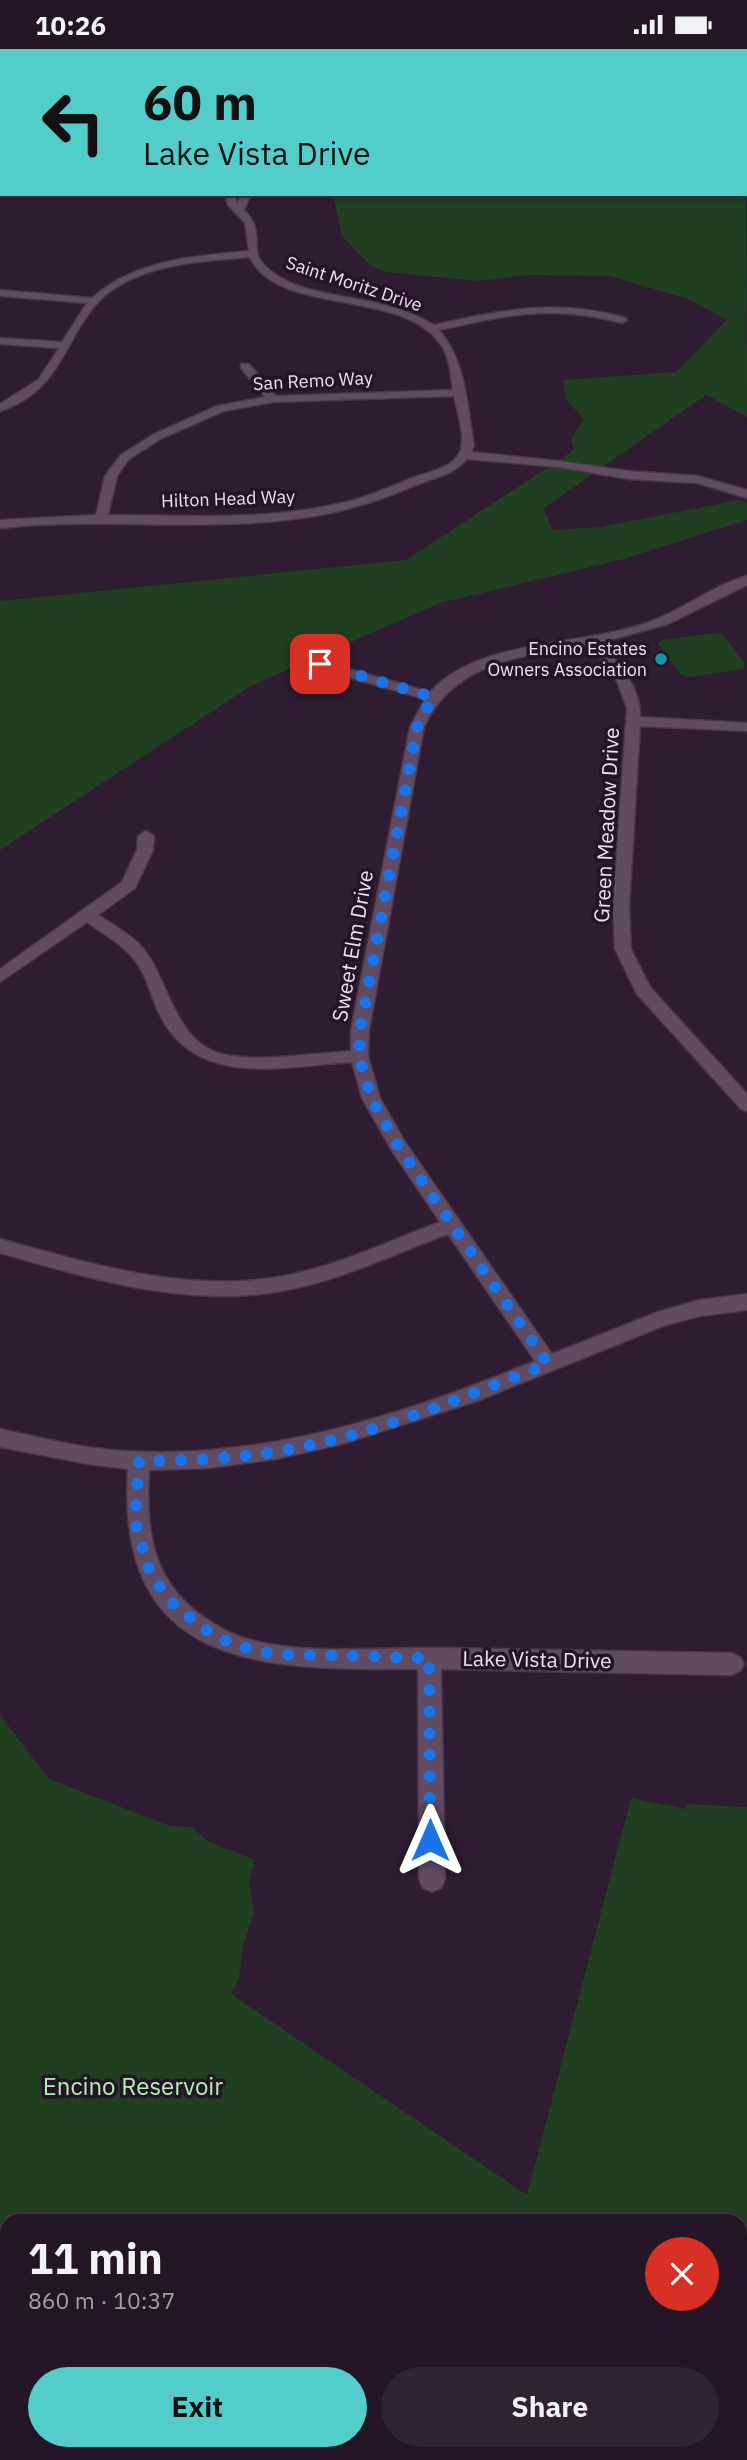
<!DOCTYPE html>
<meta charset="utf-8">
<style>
:root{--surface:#231526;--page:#2f2232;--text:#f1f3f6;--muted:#a39fa7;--line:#403443;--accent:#53cdca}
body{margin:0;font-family:"IBM Plex Sans",sans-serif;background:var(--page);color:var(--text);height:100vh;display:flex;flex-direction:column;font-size:26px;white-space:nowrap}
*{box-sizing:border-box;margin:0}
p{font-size:23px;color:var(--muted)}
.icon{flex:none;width:38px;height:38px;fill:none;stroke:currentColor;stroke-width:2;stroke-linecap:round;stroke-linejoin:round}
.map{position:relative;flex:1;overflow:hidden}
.sheet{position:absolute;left:0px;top:2165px;width:747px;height:247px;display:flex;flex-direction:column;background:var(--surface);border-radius:21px 21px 0 0;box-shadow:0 2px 5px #0004,0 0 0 2px var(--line)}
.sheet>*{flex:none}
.guide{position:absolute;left:0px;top:0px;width:747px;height:147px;box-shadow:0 2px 5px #0004,0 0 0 2px var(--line);background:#53cdca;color:#111;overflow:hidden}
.pin{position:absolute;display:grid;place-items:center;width:60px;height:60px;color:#fff;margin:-30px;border-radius:14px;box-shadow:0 4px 10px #0006}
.me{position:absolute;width:77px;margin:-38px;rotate:0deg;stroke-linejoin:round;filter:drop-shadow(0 0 5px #0008)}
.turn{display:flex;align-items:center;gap:24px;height:147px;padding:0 28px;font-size:32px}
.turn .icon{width:91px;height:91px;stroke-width:2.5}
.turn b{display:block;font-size:49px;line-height:60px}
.round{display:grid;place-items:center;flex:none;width:74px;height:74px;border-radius:37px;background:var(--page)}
.overview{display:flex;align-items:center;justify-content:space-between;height:119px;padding:0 28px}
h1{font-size:42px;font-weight:800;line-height:52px}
.primary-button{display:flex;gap:14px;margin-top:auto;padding:14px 28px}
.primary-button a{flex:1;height:80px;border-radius:42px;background:var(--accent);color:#111;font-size:28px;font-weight:800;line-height:80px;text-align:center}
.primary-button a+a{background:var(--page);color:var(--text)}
.status{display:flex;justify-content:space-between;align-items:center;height:49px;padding:0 35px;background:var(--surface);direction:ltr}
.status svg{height:19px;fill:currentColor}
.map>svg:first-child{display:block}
.green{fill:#203e20;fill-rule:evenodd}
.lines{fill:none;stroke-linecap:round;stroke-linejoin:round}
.street-casing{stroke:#463648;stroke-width:3}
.secondary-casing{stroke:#463648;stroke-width:3}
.street{fill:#614b63;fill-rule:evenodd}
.secondary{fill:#614b63;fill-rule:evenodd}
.route{stroke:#1a73e8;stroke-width:12;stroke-dasharray:0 21.6}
.culture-dot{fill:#0f9aa8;stroke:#251328;stroke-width:2.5}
.labels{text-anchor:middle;stroke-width:7;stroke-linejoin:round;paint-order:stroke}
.far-street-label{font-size:18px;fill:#ede0ee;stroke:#251328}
.far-poi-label{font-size:18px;fill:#ede0ee;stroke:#251328;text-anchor:end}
.street-label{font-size:21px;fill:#ede0ee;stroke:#251328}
.near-park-label{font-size:24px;fill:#b2f2b0;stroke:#251328}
</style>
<div class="status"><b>10:26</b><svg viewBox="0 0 49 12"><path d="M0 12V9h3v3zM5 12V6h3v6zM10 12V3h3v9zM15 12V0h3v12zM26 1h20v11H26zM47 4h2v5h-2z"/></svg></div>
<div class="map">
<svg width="747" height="2411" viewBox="0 0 747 2411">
<rect width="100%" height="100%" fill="#2f1c32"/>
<g class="green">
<path d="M0,0H394L398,2H2V101Z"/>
<path d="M746,124L747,368L706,346L544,459L552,481L600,478L739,451L747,455V471L620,511L440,554L251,637L0,801V552L406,511L550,417L564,412L565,407L574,401L571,390L584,370L566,351L563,331L676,323L727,271L688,250L610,227L527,226L479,232L385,223L371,217L342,187L333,145H746Z"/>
<path d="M716,584L723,586L745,615L743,620L689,628L680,625L658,595L661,591Z"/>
<path d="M0,1666L49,1730L170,1777L192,1778L207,1792L255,1811L249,1833L254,1863L243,1898L239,1929L231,1945L527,2146L631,1749L685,1760L687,1755L747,1758V2411H0ZM7,2172H740V2404H7Z"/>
</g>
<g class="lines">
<g class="street-casing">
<g id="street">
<path d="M473,0H482L484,2H474Z"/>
<path d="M720,0H728L719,2Z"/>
<rect x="746" y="31" width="1" height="4"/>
<path d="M746,84L747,85V92L746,91Z"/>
<path d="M225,145H234L237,155L242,145H251L244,161C265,181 250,201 263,215C293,246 345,245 384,256C402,260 418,267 434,276C502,261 557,249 626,269L627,271L622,274C551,255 508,266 439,281C466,312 467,357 474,397L471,403L559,412L628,422L698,427L747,441V449L697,434L628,430L559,418L467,410C455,425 434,429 416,436C390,447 363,457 335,463C225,487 111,467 0,479V471L96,466L105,427L121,406L154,385L217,357L265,348L241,319V315H249L276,347L453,341C451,328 450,311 443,299C407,237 278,269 250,208C205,212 154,214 115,239C64,273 70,340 0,362V355L38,331L59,299L0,295V289L62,293L87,254L0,247V241L92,249C135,211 193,207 249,202L245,174L228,156ZM454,347C457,362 467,391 459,405C450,420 427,423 412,429C388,439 363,450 337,455C262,472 184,466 108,466L117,427L129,410L162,389L224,362L273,353Z"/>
<path d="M747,527V536L668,575L602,593C618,615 642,639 640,668L747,674V682L640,677L629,858L631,900L650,938L747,1045V1062L741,1060L637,945L615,900L613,858L627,659L617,632L590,595C527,606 453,612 424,678L369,981L368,1007L380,1049L405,1093L552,1305L658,1263L700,1251L747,1245V1261L700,1267L663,1277L477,1352L342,1395L276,1410L209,1419L149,1421C145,1493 155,1544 225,1581C278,1609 375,1598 435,1599C534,1600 633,1602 732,1604L740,1608L744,1615L740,1622L732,1626L441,1620L445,1830L441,1839L432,1843L423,1839L419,1830L418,1620C264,1621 115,1622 128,1420L88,1415L0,1398V1380C42,1389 84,1400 126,1402C267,1411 407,1364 535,1312L448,1185C394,1205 339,1232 282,1242C186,1259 92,1230 0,1204V1190C92,1215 188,1245 284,1227C337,1217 389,1192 440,1173L392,1102L362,1049L352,1013C287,1017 198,1040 161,968C153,953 149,934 140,919C128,898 106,887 87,873L0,933V920L122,833L137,801L138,787L146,782L154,787L153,801L135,839L98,866C112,875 130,885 141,897C170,930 173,992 222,1005C257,1014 314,1004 351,1002V981L410,678L425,650L315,619V613H325L430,643C482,588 582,598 649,573C683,561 712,537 747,527Z"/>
</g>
</g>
<g class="secondary-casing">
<g id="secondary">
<rect x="0" y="104" width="2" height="6"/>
<rect x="746" y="107" width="1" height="6"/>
</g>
</g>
<use href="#street" class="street"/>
<use href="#secondary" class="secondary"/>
</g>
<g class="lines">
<path class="route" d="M320,615L433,648L417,678L360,981L359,1007L371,1049L398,1097L548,1315C473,1344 399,1376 320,1394C261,1408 199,1412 139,1412L135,1472L148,1518L166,1548L201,1578L233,1596L273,1605L429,1609L430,1791"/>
</g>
<circle class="culture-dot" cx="661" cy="610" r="7"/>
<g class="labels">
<g class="far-street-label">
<text transform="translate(354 235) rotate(18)" y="6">Saint Moritz Drive</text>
<text transform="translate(313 332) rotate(-3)" y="6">San Remo Way</text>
<text transform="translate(228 450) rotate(-2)" y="6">Hilton Head Way</text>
</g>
<g class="far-poi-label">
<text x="647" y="606">Encino Estates<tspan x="647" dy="21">Owners Association</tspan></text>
</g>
<g class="street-label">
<text transform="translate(607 776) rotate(-87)" y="7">Green Meadow Drive</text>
<text transform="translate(353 897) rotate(-80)" y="7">Sweet Elm Drive</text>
<text transform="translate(537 1611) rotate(1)" y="7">Lake Vista Drive</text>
</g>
<g class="near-park-label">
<text x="133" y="2046">Encino Reservoir</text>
</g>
</g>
</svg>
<div class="pin" style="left:320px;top:615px;background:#d93025"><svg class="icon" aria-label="arrive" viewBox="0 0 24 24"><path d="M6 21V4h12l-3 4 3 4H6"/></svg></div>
<svg class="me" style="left:430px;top:1791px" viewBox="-20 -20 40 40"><path d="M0-17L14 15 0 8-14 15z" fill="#1a73e8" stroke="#fff" stroke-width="4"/></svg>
<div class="guide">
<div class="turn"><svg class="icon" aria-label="left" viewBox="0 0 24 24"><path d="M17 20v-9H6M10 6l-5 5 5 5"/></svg><div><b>60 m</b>Lake Vista Drive</div></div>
</div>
<section class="sheet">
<div class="overview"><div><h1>11 min</h1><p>860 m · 10:37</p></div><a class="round" style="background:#d93025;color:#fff"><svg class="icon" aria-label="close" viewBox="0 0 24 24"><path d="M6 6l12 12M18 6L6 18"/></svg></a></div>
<div class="primary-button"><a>Exit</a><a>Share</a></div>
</section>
</div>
